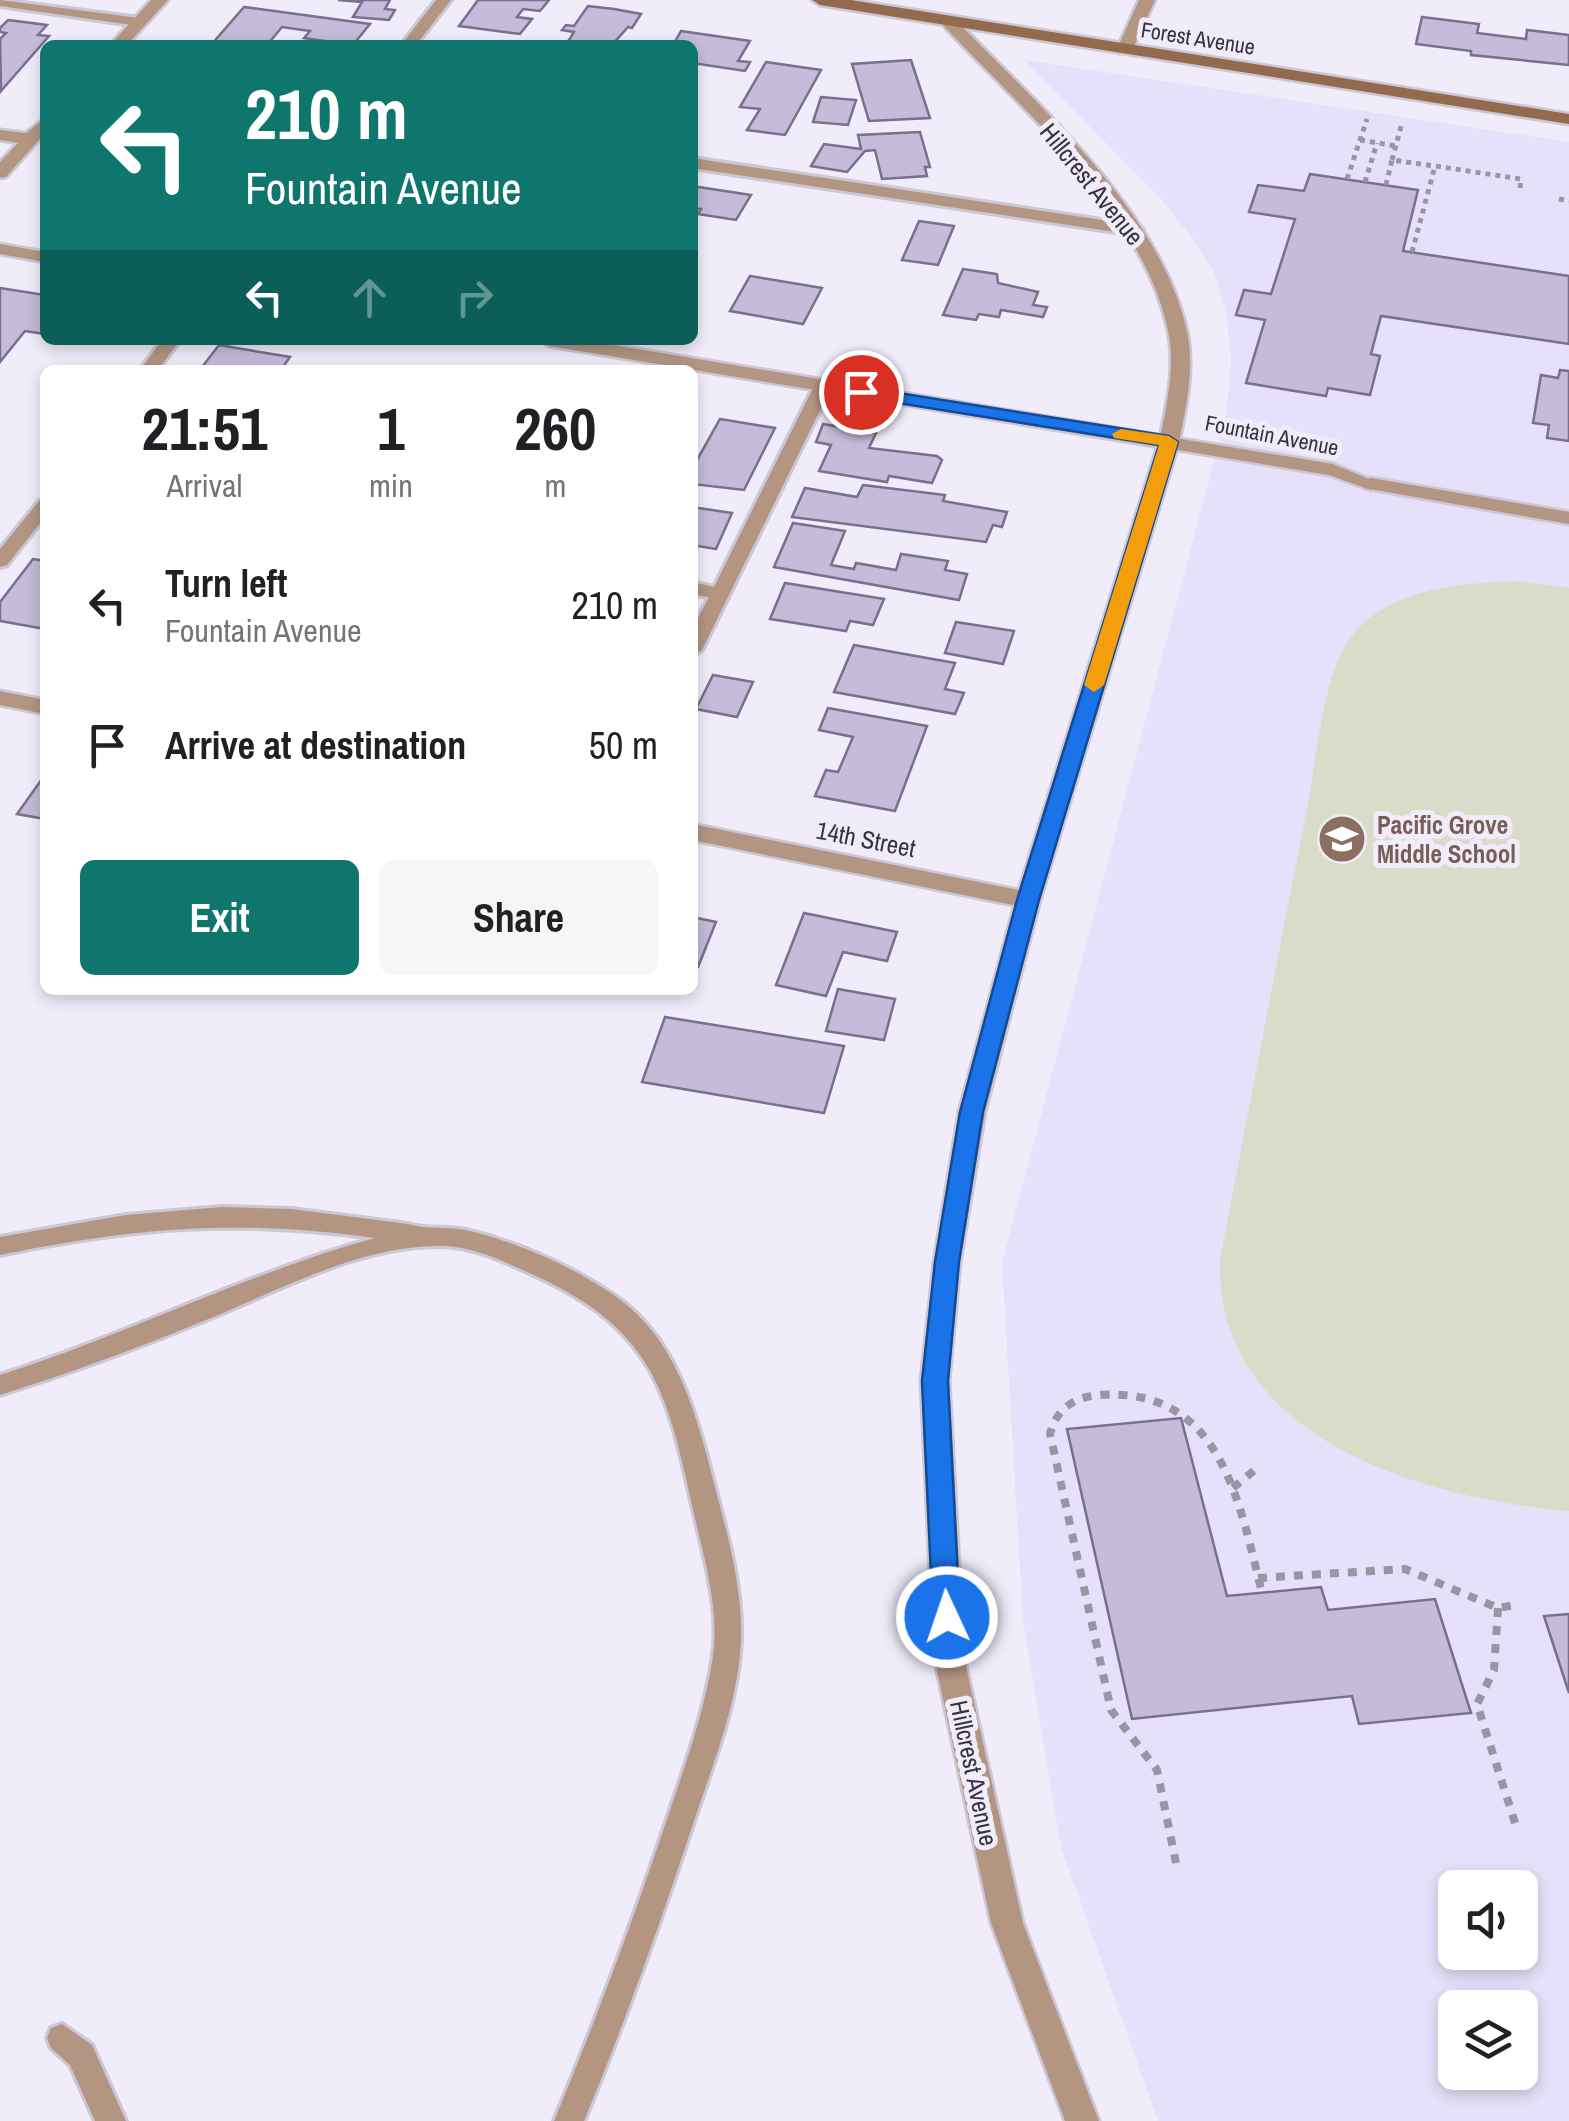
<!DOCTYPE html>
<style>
:root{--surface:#fff;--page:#f6f6f6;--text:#202124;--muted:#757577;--accent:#0f766e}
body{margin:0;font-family:"Archivo Narrow",sans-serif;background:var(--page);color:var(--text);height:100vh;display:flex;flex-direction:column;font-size:38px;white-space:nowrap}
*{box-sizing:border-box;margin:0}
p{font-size:32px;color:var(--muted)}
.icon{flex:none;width:55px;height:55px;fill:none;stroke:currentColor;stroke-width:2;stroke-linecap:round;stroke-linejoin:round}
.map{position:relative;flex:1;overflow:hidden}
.details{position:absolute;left:40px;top:365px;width:658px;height:630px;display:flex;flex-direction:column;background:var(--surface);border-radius:15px;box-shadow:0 5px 15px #0003}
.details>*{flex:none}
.guide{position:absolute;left:40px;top:40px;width:658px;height:305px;border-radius:15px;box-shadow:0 5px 15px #0003;background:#0f766e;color:#fff;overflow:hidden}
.buttons{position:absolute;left:1438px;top:1870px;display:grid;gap:20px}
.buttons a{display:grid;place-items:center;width:100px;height:100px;border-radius:15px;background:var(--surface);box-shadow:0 5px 15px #0003;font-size:50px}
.pin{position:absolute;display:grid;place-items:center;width:85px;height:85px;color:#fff;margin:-42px;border:5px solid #fff;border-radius:50%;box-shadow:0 2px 10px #0007}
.me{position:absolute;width:110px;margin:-55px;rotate:357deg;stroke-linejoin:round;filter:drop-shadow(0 0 8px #0008)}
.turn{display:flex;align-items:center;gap:35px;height:210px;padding:0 40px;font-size:45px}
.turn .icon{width:130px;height:130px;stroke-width:2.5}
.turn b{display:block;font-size:70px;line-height:85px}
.lanes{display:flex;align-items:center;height:95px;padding:0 40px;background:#0003;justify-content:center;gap:50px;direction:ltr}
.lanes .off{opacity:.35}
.eta{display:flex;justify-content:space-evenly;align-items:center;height:170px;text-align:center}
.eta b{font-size:60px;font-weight:800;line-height:70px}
.cta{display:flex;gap:20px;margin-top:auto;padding:20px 40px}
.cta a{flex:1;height:115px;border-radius:15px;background:var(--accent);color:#fff;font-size:40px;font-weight:800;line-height:115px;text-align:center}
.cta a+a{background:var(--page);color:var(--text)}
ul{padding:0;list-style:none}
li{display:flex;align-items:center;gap:30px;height:140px;padding:0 40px}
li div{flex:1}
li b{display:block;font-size:38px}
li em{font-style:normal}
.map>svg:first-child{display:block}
.built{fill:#e7e0fa;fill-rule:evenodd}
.green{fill:#d9dcc9}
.building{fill:#c4bcd8;stroke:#796f8e;stroke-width:2.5}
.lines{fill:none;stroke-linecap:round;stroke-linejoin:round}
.service-casing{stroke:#cbc7d5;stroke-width:6}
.pedestrian-casing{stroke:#cbc7d5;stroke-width:5}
.minor-casing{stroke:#cbc7d5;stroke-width:5}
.tertiary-casing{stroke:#cbc7d5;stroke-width:5}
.secondary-casing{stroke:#cbc7d5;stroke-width:5}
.path-far1{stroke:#9995a2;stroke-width:5;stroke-dasharray:5 5;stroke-linecap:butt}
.path{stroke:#9995a2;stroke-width:8;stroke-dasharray:9 9;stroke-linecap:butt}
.service{fill:#b39582;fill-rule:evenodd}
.pedestrian{fill:#b39582;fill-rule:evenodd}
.minor{fill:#b39582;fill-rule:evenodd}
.tertiary{fill:#b39582;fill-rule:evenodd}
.secondary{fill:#946a4d;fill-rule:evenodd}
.route{fill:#1a73e8;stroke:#114b97;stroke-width:2.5}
.slow{fill:#f59e0b}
.labels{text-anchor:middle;stroke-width:10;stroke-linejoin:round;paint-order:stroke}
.far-street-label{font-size:22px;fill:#373340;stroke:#f0ecfa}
.street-label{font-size:25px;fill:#373340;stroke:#f0ecfa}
.education-label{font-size:25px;font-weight:bold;fill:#785e54;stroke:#f0ecfa;text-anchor:start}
</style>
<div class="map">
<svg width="1569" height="2121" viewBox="0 0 1569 2121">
<rect width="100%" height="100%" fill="#f0ecfa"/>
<path class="built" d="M1024,60L1569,142V2121H1158L1061,1847L1023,1620L1002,1263L1226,415L1231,362L1227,317L1215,274L1190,235L1161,199ZM1455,1888H1520V1952H1455ZM1455,2008H1520V2072H1455Z"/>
<path class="green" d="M1517,581L1569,588V1511C1425,1499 1214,1439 1220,1259C1249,1109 1277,959 1307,809C1315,767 1323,681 1345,646C1379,589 1458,583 1517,581Z"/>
<g class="building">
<path d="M338,0H390L385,9L395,10L389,20L353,17L362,2Z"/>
<path d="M478,0H549L540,11L523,9L517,17L532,19L520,34L459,26Z"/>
<path d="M588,6L614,9L641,14L632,28L628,27L612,45H566L574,32L562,30L566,25L574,26Z"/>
<path d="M244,7L370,24L353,45L304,38L310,31L282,27L267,45H211Z"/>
<path d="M1422,17L1479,24L1477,33L1526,39L1527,30L1569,35V65L1471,55V51L1416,44Z"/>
<path d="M8,20L47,25L38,35L49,36L1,91L0,39L6,33L0,32V28Z"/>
<path d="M681,31L750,41L738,61L750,62L745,71L692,63V45H673Z"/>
<path d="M911,60L930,118L869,121L852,64Z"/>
<path d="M766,62L821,70L785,135L747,130L760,109L740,107Z"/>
<path d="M821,97L856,100L848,125L813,122Z"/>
<path d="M920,132L930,167H925L927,176L882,179L875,150L865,151L847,172L811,166L824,144L861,149L858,135Z"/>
<path d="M1310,174L1418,190L1403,251L1569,276V344L1381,316L1371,354L1380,356L1370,395L1328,388L1326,396L1246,383L1265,320L1236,315L1244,290L1271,294L1295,219L1249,212L1258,185L1304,191Z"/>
<path d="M692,186L751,195L736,220L698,214L701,209L692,208Z"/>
<path d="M919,221L954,226L938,265L902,260Z"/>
<path d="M963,269L997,274L998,283L1038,292L1033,305L1047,307L1043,317L1001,310L999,317L979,314L976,320L943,315Z"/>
<path d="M750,276L822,288L803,324L730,311Z"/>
<path d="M0,288L45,295V334L25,331L0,362Z"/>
<path d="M219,345L290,357L281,370L202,367Z"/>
<path d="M1560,370L1569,371V441L1547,438L1549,425L1533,423L1541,375L1558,378Z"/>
<path d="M720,419L775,428L744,490L692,484V469Z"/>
<path d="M823,424L876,433L869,448L937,456L942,460L932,483L889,476L887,482L819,471L831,445L816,442Z"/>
<path d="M863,485L945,495L943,501L1007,512L1002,527L993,525L986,542L792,517L805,488L857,497Z"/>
<path d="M692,507L732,513L716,549L692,545Z"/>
<path d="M793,523L845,531L831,565L854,569L856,563L896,570L901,554L948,561L945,570L967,574L959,600L774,567Z"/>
<path d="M33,559L45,561V629L0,621V602Z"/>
<path d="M785,583L884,599L873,625L850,621L846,631L770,619Z"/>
<path d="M956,622L1014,631L1003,664L945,653Z"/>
<path d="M854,645L955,663L945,689L964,693L955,714L834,692Z"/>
<path d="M713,675L753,682L737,717L696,709Z"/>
<path d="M828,708L927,726L895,811L815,796L826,770L838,772L853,737L819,730Z"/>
<path d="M42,779H45V819L17,814Z"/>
<path d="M804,913L897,932L887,961L843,952L826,996L776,985Z"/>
<path d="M692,917L716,922L698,967L692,966Z"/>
<path d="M838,989L895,999L884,1040L826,1031Z"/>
<path d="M665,1017L844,1046L824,1113L642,1082Z"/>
<path d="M1181,1418L1227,1596L1321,1587L1328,1610L1435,1599L1471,1713L1359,1724L1352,1696L1132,1719L1067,1429Z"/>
<path d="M1569,1614V1693L1544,1616Z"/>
</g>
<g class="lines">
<g class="service-casing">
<g id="service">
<path d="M0,0L139,18L146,22L139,26L0,6Z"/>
<path d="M436,0H451L416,45H401Z"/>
<path d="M692,158L1135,225L1143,230L1135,235L692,168Z"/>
<path d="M162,340H180L158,370H140Z"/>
<path d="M823,381L832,386L702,650L692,656V630L709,597L692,594V582L714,587L814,386Z"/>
<path d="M45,499V517L7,565L0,567V549L39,501Z"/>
<path d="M222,1207L292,1209L408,1224C428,1230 444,1226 466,1230C518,1242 574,1267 618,1298C671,1336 692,1400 708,1460C722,1517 743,1580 741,1639C739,1698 715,1759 696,1815C662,1918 626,2020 584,2121H554C594,2025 630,1929 663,1831C682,1774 704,1716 713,1656C719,1611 706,1565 696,1522C668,1399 660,1333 536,1276C507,1263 476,1247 443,1246C362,1244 280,1290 206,1320C138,1348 70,1373 0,1395V1375C127,1335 247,1273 375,1238C238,1219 135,1227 0,1255V1237L126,1215Z"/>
<path d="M62,2024L92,2045L126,2121H95L70,2065L51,2048L47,2038L51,2028Z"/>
</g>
</g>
<g class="pedestrian-casing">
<path id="pedestrian" d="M1371,478L1569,512V524L1364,488V480Z"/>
</g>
<g class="minor-casing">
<g id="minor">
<path d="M151,0H168L127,45H110Z"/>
<path d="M1139,0H1155L1133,49L1119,53L1117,49Z"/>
<path d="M45,118V133L6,177L0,178V162L18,143L0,140V130L26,133Z"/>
<path d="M0,244L45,252V262L0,254Z"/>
<path d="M539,340H583L1333,464L1381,484L1371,490L1329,475L549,346Z"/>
<path d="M0,691L45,700V714L0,705Z"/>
<path d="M692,824L1028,892L1040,900L1028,908L692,840Z"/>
</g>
</g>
<g class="tertiary-casing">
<path id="tertiary" d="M943,19H955C1038,106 1163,212 1188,336C1194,371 1186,408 1179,442L1040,900L985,1112L960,1262L949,1381L964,1657L1023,1923L1099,2121H1065L991,1923L934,1657L921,1381L934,1262L959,1112L1016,900L1159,442C1166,408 1175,371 1169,336C1147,215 1024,112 943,25Z"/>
</g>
<g class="secondary-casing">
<path id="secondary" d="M812,0H851L1569,114V124L820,5Z"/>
</g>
<g class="path-far1">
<path d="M1360,140L1396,146"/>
<path d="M1392,160L1402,123"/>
<path d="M1347,179L1367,119"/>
<path d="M1365,182L1377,143"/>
<path d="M1386,185L1392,160L1435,166"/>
<path d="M1559,199L1569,201"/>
<path d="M1412,252L1435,166L1521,179L1520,188"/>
</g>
<g class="path">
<path d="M1233,1488L1257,1468"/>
<path d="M1258,1578L1405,1569L1498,1608L1515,1605"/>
<path d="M1498,1608L1494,1670L1477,1704L1516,1826"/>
<path d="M1176,1863L1157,1770L1111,1710L1050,1434C1057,1408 1074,1397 1100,1395C1221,1387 1239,1501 1262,1593"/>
</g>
<use href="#service" class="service"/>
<use href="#pedestrian" class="pedestrian"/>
<use href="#minor" class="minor"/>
<use href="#tertiary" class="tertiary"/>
<use href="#secondary" class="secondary"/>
</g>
<path class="route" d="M861,387L1169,436L1178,442L1039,900L983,1112L959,1262L948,1381L960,1617L956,1626L947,1629L937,1626L933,1617L922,1381L935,1262L960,1112L1017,900L1159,445L854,396V388Z"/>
<path class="slow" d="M1121,429L1169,436L1178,442L1104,685L1094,692L1084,685L1159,445L1114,438L1112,434Z"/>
<defs>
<g id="school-disc" transform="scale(2.5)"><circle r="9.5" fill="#8d6e63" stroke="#f0ecfa"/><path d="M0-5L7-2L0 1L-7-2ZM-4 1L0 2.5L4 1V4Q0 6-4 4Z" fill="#fff"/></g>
</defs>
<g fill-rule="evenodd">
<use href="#school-disc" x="1342" y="839"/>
</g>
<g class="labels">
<g class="far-street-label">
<text transform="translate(1198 38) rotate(9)" y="8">Forest Avenue</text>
<text transform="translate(1272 435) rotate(11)" y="8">Fountain Avenue</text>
</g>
<g class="street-label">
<text transform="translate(1092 184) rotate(51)" y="9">Hillcrest Avenue</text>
<text transform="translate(866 839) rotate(11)" y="9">14th Street</text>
<text transform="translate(974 1773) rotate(78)" y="9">Hillcrest Avenue</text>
</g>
<g class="education-label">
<text x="1377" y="834">Pacific Grove<tspan x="1377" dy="29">Middle School</tspan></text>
</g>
</g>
</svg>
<div class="buttons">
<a><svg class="icon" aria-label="sound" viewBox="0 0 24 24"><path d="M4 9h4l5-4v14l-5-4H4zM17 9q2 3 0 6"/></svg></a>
<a><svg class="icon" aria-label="layers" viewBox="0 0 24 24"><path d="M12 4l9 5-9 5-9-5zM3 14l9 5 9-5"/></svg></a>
</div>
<div class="pin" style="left:861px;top:392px;background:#d93025"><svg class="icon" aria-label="arrive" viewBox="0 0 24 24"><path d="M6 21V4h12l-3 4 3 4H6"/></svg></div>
<svg class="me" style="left:947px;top:1617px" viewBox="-20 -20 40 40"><circle r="17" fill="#1a73e8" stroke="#fff" stroke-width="3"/><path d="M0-11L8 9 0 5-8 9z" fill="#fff"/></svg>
<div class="guide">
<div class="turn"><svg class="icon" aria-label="left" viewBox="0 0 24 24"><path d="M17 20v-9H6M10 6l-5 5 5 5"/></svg><div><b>210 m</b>Fountain Avenue</div></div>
<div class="lanes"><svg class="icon" aria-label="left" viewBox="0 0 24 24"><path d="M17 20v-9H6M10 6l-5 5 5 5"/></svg><svg class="icon off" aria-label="ahead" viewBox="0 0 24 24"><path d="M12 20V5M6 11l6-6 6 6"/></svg><svg class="icon off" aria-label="right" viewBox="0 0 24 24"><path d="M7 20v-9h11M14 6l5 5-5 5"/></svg></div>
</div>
<section class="details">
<div class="eta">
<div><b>21:51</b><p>Arrival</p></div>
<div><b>1</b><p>min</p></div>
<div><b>260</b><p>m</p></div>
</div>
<ul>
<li><svg class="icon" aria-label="left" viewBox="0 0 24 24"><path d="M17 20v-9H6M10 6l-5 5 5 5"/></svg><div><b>Turn left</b><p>Fountain Avenue</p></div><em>210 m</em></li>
<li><svg class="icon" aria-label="arrive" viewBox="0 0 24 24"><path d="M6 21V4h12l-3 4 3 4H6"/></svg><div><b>Arrive at destination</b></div><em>50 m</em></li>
</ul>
<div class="cta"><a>Exit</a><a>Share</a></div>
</section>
</div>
